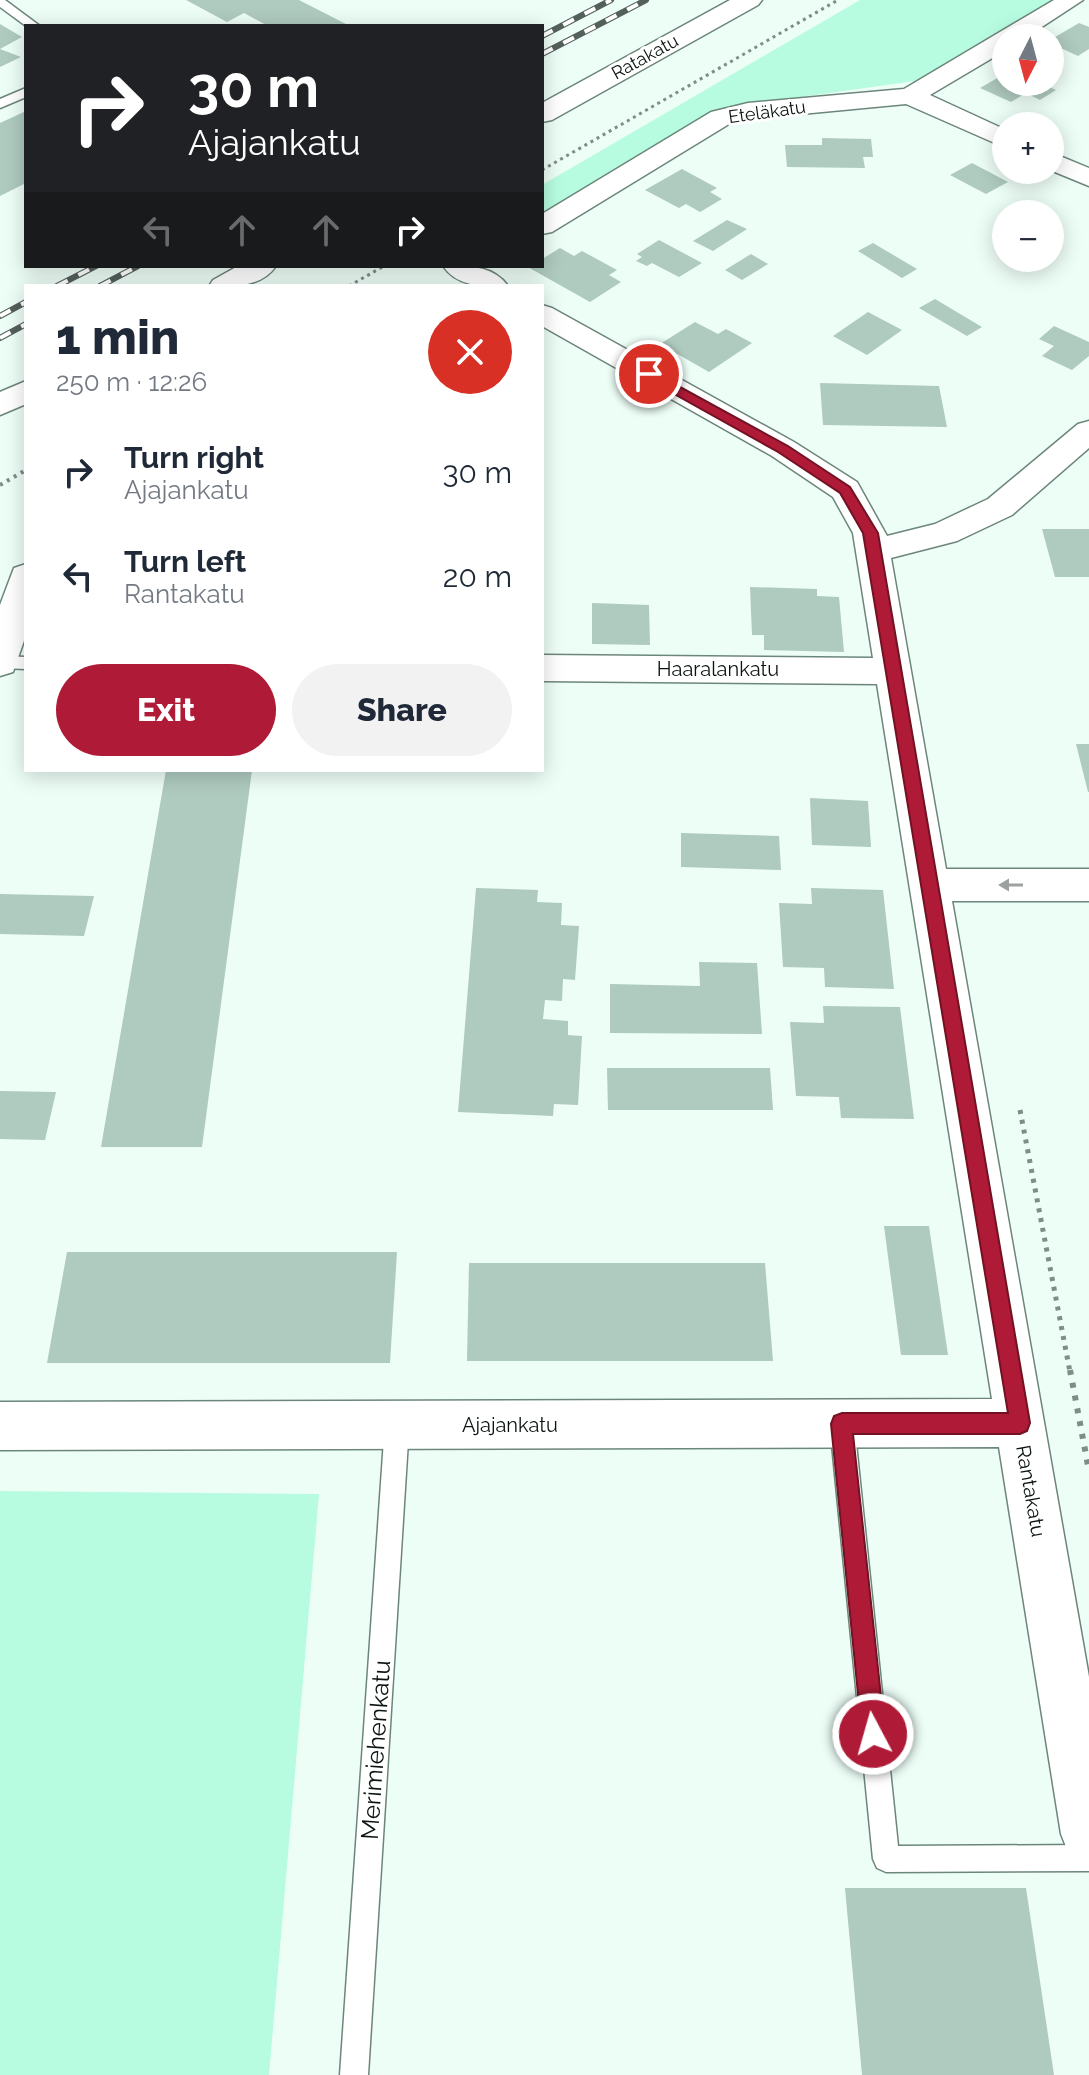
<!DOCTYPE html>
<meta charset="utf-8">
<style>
:root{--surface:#fff;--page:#f2f2f3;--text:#1f2937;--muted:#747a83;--accent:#af1b36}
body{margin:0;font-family:Raleway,sans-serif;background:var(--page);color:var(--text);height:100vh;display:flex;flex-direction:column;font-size:30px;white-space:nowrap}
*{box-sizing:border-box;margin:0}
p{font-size:26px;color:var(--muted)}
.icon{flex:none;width:44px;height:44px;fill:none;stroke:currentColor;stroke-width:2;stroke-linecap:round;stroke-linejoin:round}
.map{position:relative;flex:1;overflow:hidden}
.drawer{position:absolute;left:24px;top:284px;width:520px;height:488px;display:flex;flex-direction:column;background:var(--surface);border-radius:0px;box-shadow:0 4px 20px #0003}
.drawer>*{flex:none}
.banner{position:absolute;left:24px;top:24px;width:520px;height:244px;border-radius:0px;box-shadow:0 4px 20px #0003;background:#202124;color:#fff;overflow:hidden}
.needle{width:52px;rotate:186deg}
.fabs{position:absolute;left:992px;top:24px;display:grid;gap:16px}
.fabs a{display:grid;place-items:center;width:72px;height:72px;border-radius:50%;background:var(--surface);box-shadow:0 4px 20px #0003;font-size:40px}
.pin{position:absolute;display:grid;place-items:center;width:68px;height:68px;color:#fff;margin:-34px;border:4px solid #fff;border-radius:50%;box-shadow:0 2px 8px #0007}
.me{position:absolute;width:88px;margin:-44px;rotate:354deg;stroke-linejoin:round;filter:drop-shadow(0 0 6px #0008)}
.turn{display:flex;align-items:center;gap:28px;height:168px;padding:0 32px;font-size:36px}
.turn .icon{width:104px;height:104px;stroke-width:2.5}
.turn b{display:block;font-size:56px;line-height:68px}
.lanes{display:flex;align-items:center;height:76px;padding:0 32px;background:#0003;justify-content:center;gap:40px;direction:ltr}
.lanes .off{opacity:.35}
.round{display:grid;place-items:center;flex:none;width:84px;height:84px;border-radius:42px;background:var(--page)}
.headline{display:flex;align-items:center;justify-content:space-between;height:136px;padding:0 32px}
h1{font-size:48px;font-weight:800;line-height:60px}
.cta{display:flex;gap:16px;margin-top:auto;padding:16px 32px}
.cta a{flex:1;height:92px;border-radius:48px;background:var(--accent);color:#fff;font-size:32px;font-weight:800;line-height:92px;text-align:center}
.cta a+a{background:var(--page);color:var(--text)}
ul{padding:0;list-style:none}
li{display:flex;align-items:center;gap:24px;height:104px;padding:0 32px}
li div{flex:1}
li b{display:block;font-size:30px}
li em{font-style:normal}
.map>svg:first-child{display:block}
.green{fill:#b7fce1}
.building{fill:#afcabf}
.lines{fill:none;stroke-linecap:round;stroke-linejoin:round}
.service-casing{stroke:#6c867b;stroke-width:3}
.minor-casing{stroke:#6c867b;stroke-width:3}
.secondary-casing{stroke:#6c867b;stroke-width:3}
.path-far3{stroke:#7f8c87;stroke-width:3;stroke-dasharray:3 4;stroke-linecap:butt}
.path-far2{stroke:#7f8c87;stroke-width:4;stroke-dasharray:3 5;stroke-linecap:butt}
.path-far1{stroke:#7f8c87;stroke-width:5;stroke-dasharray:4 6;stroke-linecap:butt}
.path{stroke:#7f8c87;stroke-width:6;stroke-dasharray:5 8;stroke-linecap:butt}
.service{fill:#fff;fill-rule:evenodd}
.minor{fill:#fff;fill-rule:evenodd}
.secondary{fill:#fff;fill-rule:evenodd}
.rail-casing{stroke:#54605c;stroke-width:6}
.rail{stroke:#fff;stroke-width:4;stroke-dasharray:12;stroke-linecap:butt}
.oneway{fill:#9da1a0}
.route{fill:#af1b36;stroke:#721223;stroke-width:2}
.labels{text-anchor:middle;stroke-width:6;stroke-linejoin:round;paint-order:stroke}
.far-street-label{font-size:18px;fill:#0b1411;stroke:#fff}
.street-label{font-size:20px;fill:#0b1411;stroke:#fff}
.near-street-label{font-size:24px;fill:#0b1411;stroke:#fff}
</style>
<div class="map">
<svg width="1089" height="2075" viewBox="0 0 1089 2075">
<rect width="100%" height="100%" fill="#edfef7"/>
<g class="green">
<path d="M860,0H1056L929,79L738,106L542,212V185Z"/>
<path d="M0,1491L319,1494L269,2075H0Z"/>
</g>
<g class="building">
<path d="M186,0H299L346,24L268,26L244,13L227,22Z"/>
<path d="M1079,23L1089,27V49L1078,56L1050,43V40Z"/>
<path d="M0,24L22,37L0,49L21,57L0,67Z"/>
<path d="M1006,73V82H1038L1056,90L1040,100L1026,93L1011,102L980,88Z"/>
<path d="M26,111V183L0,196V123Z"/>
<path d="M822,138L871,139L873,157H863L865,168L787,167L785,145H822Z"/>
<path d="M972,163L1008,182L986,194L950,175Z"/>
<path d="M682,169L717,188L710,192L722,199L700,212L686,204L679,208L645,190Z"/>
<path d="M727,220L747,229L713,251L693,241Z"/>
<path d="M659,240L702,263L679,277L652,263L647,266L636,261L642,257L637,254Z"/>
<path d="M873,243L917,269L902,278L858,251Z"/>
<path d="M560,248L574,256L582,251L617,270L609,275L621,282L590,302L526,266H542V259Z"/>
<path d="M751,254L768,264L742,280L725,270Z"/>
<path d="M935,299L982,327L967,336L919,308Z"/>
<path d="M868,312L902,330L867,355L833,336Z"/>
<path d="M695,322L718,334L726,329L752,343L709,372L660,344Z"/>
<path d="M1054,326L1089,342V356L1072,370L1042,356L1054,346L1039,339Z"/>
<path d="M820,383L939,386L947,427L823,425Z"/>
<path d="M1042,529H1089V577H1055Z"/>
<path d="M750,587L817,589V596L839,597L844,652L764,650V635H752Z"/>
<path d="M592,603L649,605L650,645L592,644Z"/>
<path d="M1076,744H1089V792H1088Z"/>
<path d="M166,770H252L202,1147H101Z"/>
<path d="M810,798L868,801L871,847L812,845Z"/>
<path d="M681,833L779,836L781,870L681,867Z"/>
<path d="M476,888L538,890L537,902L562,903L561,925L579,926L575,980L563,979L562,1001L545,1000L543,1019L568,1021V1035L582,1036L578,1105L554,1104L553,1116L458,1112Z"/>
<path d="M811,888L883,890L894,989L825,987L824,968L783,967L779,903L812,904Z"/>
<path d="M0,894L94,896L84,936L0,934Z"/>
<path d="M699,962L757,963L762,1034L610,1033V984L700,986Z"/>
<path d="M823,1006L900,1007L914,1119L841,1118L839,1097L796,1096L790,1022L824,1023Z"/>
<path d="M607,1068H770L773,1110H608Z"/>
<path d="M0,1091L56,1092L45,1140L0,1139Z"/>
<path d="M884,1226H929L948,1355H901Z"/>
<path d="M67,1252H397L390,1363H47Z"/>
<path d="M469,1263H765L773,1361H467Z"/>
<path d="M845,1888H1026L1054,2075H862Z"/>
</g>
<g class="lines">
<g class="service-casing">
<g id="service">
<path d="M0,0H5L40,26H26L0,7Z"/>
<path d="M26,88V97L0,108V99Z"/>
<path d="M0,656L26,657V669L0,668Z"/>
<path d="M842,1413L850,1416L854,1424L898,1846L1089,1845V1871L886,1872L877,1868L873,1859L830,1424L834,1416Z"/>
<path d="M397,1414L405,1417L409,1425L368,2075H340L385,1425L389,1417Z"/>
</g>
</g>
<g class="minor-casing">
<g id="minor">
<path d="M1054,0H1083L1025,38H1006V50L930,95L1006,130V148L906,104L748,119L729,124L552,232L542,234V214L711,112L748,103L904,89Z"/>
<path d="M1050,152L1089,168V186L1050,170Z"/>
<path d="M443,266C466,266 492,264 508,286C484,286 458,288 443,266Z"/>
<path d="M542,305L552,308L794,442L857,482L887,536L935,524L988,499L1078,424L1089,421V448L1012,515L957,541L891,558L946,869H1089V901H952L1089,1677V1862L1069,1854L1061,1834L999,1447L0,1450V1402L992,1399L877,684L542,681V655L873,658L853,533L833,497L772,456L542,326Z"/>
<path d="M26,564V635L13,672L0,676V605L14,568Z"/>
</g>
</g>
<g class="secondary-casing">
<g id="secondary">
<path d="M730,0H762L758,5L552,120L542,122V103Z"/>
<path d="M238,266H276C261,288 233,286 209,286L213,280Z"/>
<path d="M26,381V404L0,415V392Z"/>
</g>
</g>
<g class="path-far3">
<path d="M542,170L838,0"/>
<path d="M349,286L384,266"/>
</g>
<path class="path-far2" d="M0,485L26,470"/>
<path class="path-far1" d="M1020,1110L1070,1372"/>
<path class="path" d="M1070,1370L1089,1471"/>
<use href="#service" class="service"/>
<use href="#minor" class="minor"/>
<use href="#secondary" class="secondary"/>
<g class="rail-casing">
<g id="rail">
<path d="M542,36L611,0"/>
<path d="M542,54L646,0"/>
<path d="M57,286L96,266"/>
<path d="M100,286L138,266"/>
<path d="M0,316L26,302"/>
<path d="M0,338L26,324"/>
</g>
</g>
<use href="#rail" class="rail"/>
</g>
<defs><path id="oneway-solid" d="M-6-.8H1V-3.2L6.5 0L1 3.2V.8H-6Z" transform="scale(2)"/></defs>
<use class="oneway" href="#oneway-solid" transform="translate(1011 885) rotate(180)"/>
<path class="route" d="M649,370L788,446L850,487L878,533L1030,1423L1027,1431L1020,1434H853L885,1734L881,1743L873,1746L865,1743L862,1734L831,1424L834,1416L842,1413H1008L863,533L840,493L778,452L644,377L643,374Z"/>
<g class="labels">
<g class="far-street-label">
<text transform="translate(645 57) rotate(-29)" y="6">Ratakatu</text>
<text transform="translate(767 112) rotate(-8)" y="6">Eteläkatu</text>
</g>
<g class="street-label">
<text x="718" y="676">Haaralankatu</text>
<text x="510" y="1432">Ajajankatu</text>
<text transform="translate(1031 1491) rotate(80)" y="7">Rantakatu</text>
</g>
<g class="near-street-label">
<text transform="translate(376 1750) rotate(-86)" y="8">Merimiehenkatu</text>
</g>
</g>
</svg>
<div class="fabs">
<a><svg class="needle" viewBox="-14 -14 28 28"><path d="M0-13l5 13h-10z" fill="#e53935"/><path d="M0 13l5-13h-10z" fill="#747a83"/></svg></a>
<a>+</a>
<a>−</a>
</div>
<div class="pin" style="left:649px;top:374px;background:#d93025"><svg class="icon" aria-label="arrive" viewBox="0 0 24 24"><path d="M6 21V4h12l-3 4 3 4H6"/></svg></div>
<svg class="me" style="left:873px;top:1734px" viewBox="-20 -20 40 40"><circle r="17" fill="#af1b36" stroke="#fff" stroke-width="3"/><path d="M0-11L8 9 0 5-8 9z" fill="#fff"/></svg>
<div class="banner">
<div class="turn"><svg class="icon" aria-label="right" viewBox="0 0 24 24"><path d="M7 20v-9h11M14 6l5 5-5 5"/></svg><div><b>30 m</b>Ajajankatu</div></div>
<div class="lanes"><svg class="icon off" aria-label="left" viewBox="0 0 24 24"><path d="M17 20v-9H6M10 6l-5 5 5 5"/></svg><svg class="icon off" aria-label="ahead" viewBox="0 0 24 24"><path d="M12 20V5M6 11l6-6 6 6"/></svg><svg class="icon off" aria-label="ahead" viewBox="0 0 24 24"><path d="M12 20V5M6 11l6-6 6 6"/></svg><svg class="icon" aria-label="right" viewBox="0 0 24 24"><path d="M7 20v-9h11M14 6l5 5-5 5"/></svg></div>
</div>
<section class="drawer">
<div class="headline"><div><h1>1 min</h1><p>250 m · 12:26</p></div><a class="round" style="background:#d93025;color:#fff"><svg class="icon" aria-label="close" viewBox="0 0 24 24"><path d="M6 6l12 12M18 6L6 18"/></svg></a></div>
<ul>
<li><svg class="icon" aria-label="right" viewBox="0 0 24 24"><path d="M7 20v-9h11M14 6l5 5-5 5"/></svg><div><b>Turn right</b><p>Ajajankatu</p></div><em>30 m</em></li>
<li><svg class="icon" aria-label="left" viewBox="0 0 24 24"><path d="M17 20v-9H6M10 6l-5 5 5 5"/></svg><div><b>Turn left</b><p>Rantakatu</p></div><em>20 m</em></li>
</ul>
<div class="cta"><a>Exit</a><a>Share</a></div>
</section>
</div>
